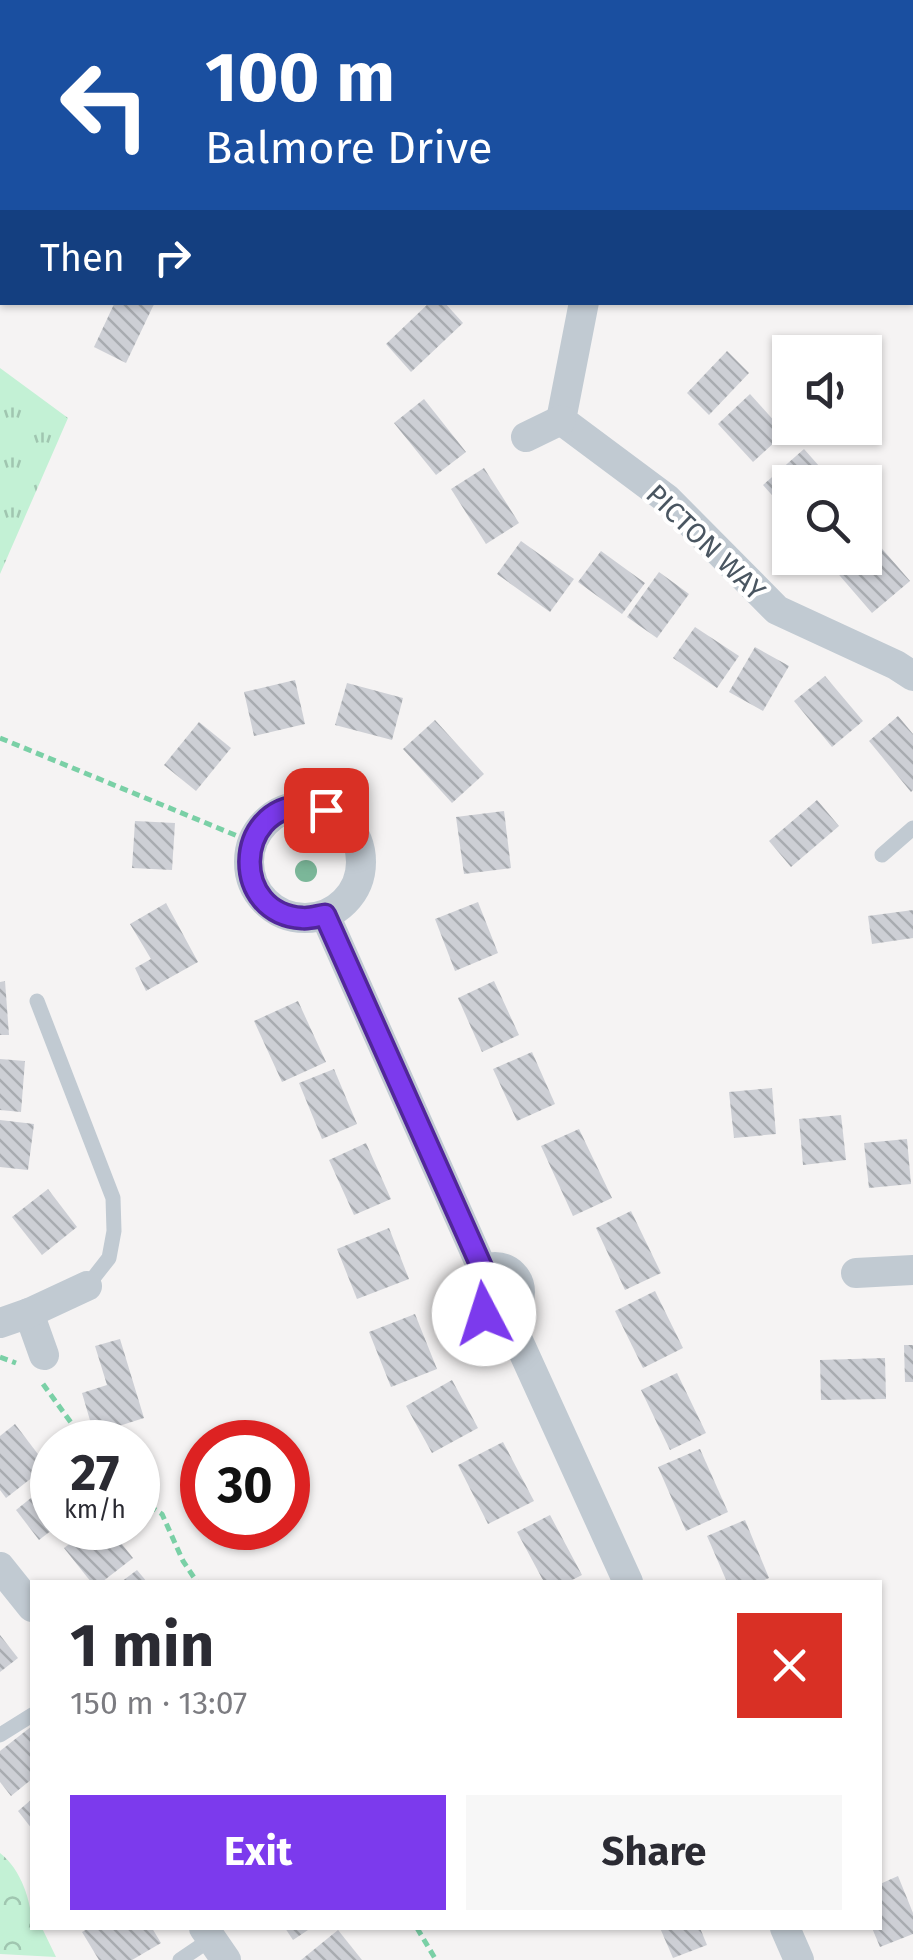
<!DOCTYPE html>
<meta charset="utf-8">
<style>
:root{--surface:#fff;--page:#f7f7f7;--text:#2b2b33;--muted:#7c7c81;--accent:#7c3aed}
body{margin:0;font-family:"Fira Sans",sans-serif;background:var(--page);color:var(--text);height:100vh;display:flex;flex-direction:column;font-size:38px;white-space:nowrap}
*{box-sizing:border-box;margin:0}
p{font-size:32px;color:var(--muted)}
.icon{flex:none;width:55px;height:55px;fill:none;stroke:currentColor;stroke-width:2;stroke-linecap:round;stroke-linejoin:round}
.map{position:relative;flex:1;overflow:hidden}
.sheet{position:absolute;left:30px;top:1580px;width:852px;height:350px;display:flex;flex-direction:column;background:var(--surface);border-radius:0px;box-shadow:0 2px 8px #0004}
.sheet>*{flex:none}
.guide{position:absolute;left:0px;top:0px;width:915px;height:305px;box-shadow:0 2px 8px #0004;background:#1a4fa0;color:#fff;overflow:hidden}
.tools{position:absolute;left:772px;top:335px;display:grid;gap:20px}
.tools a{display:grid;place-items:center;width:110px;height:110px;border-radius:0px;background:var(--surface);box-shadow:0 2px 8px #0004;font-size:50px}
.speed{position:absolute;left:30px;top:1420px;display:flex;gap:20px;font-size:50px;font-weight:700;text-align:center}
.speed>*{display:grid;place-content:center;width:130px;height:130px;border-radius:50%;background:var(--surface);box-shadow:0 2px 8px #0004;line-height:1}
.speed small{font-size:25px;font-weight:400}
.speed .limit{border:15px solid #d22;background:#fff;color:#111}
.pin{position:absolute;display:grid;place-items:center;width:85px;height:85px;color:#fff;margin:-42px;border-radius:20px;box-shadow:0 5px 15px #0006}
.me{position:absolute;width:110px;margin:-55px;rotate:355deg;stroke-linejoin:round;filter:drop-shadow(0 0 8px #0008)}
.turn{display:flex;align-items:center;gap:35px;height:210px;padding:0 40px;font-size:45px}
.turn .icon{width:130px;height:130px;stroke-width:2.5}
.turn b{display:block;font-size:70px;line-height:85px}
.then{display:flex;align-items:center;height:95px;padding:0 40px;background:#0003;gap:20px;font-size:38px}
.round{display:grid;place-items:center;flex:none;width:105px;height:105px;border-radius:0px;background:var(--page)}
.head{display:flex;align-items:center;justify-content:space-between;height:170px;padding:0 40px}
h1{font-size:60px;font-weight:700;line-height:75px}
.cta{display:flex;gap:20px;margin-top:auto;padding:20px 40px}
.cta a{flex:1;height:115px;border-radius:0px;background:var(--accent);color:#fff;font-size:40px;font-weight:700;line-height:115px;text-align:center}
.cta a+a{background:var(--page);color:var(--text)}
.map>svg:first-child{display:block}
.grass{fill:url(#grass-tufts)}
.forest{fill:url(#forest-crowns)}
.building{fill:url(#building-back-hatch)}
.lines{fill:none;stroke-linecap:round;stroke-linejoin:round}
.path{stroke:#7ad0a6;stroke-width:5;stroke-dasharray:8 5;stroke-linecap:butt}
.lane{stroke:#c1cad2;stroke-width:15}
.street{stroke:#c1cad2;stroke-width:30}
.tree{fill:#7bb799}
.route-casing{stroke:#51269a;stroke-width:25}
.route{stroke:#7c3aed;stroke-width:18}
.labels{text-anchor:middle;stroke-width:8;stroke-linejoin:round;paint-order:stroke}
.street-label{font-size:28px;fill:#4a5661;stroke:#fff}
</style>
<div class="map">
<svg width="913" height="1960" viewBox="0 0 913 1960">
<defs>
<pattern id="grass-tufts" width="24" height="20" patternUnits="userSpaceOnUse" patternTransform="scale(2.5)"><rect width="24" height="20" fill="#c3f1d5"/><path d="M3 7l-1-3M5 7V3M7 7l1-3M15 17l-1-3M17 17v-4M19 17l1-3" fill="none" stroke="#a0c6b0"/></pattern>
<pattern id="forest-crowns" width="20" height="18" patternUnits="userSpaceOnUse" patternTransform="scale(2.5)"><rect width="20" height="18" fill="#c3f1d5"/><path d="M2 6a3 3 0 1 1 6 0M12 15a3 3 0 1 1 6 0" fill="none" stroke="#a0c6b0"/></pattern>
<pattern id="building-back-hatch" width="6" height="6" patternUnits="userSpaceOnUse" patternTransform="scale(2.5)"><rect width="6" height="6" fill="#cdcfd5"/><path d="M-1 5l2 2M0 0l6 6M5-1l2 2" fill="none" stroke="#a8abb0"/></pattern>
</defs>
<rect width="100%" height="100%" fill="#f5f3f3"/>
<path class="grass" d="M0,368L68,418L0,574Z"/>
<path class="forest" d="M0,1853C21,1869 32,1902 32,1928H42L56,1957L0,1954Z"/>
<g class="building">
<path d="M115,302H155L126,363L94,347Z"/>
<path d="M430,302H444L463,323L411,372L386,344Z"/>
<path d="M727,351L749,373L709,415L687,393Z"/>
<path d="M750,394L785,433L753,462L718,424Z"/>
<path d="M424,399L466,452L436,475L394,423Z"/>
<path d="M804,449L827,475L819,482H790V508L786,511L763,485Z"/>
<path d="M484,468L519,523L486,544L451,489Z"/>
<path d="M872,537L910,581L872,613L834,569L848,558H865V543Z"/>
<path d="M521,541L574,579L550,612L497,574Z"/>
<path d="M601,551L645,583L622,614L578,582Z"/>
<path d="M659,572L689,594L657,638L627,617Z"/>
<path d="M695,627L739,656L717,688L673,658Z"/>
<path d="M755,647L789,666L763,711L729,692Z"/>
<path d="M825,676L863,721L832,747L794,701Z"/>
<path d="M295,680L305,724L254,736L244,692Z"/>
<path d="M347,683L403,698L392,740L335,725Z"/>
<path d="M898,716L913,734V790L911,792L869,741Z"/>
<path d="M435,720L484,774L452,803L403,749Z"/>
<path d="M199,722L231,748L196,791L164,765Z"/>
<path d="M817,800L839,826L791,867L769,841Z"/>
<path d="M504,811L511,868L464,874L456,817Z"/>
<path d="M135,821L175,823L172,870L132,868Z"/>
<path d="M478,902L498,953L455,971L435,919Z"/>
<path d="M166,903L198,962L146,991L135,968L151,959L130,924Z"/>
<path d="M913,910V938L872,944L868,916Z"/>
<path d="M5,981L9,1035H0V982Z"/>
<path d="M494,981L519,1035L482,1052L458,998Z"/>
<path d="M298,1001L326,1062L282,1082L254,1021Z"/>
<path d="M532,1052L555,1104L517,1121L493,1069Z"/>
<path d="M0,1059L25,1061L21,1112L0,1110Z"/>
<path d="M334,1069L357,1124L322,1139L299,1083Z"/>
<path d="M772,1088L776,1134L734,1138L729,1092Z"/>
<path d="M841,1115L846,1160L803,1165L799,1119Z"/>
<path d="M0,1120L34,1124L28,1170L0,1167Z"/>
<path d="M579,1129L612,1198L573,1216L541,1146Z"/>
<path d="M907,1139L911,1184L869,1188L864,1143Z"/>
<path d="M366,1143L391,1199L354,1215L329,1160Z"/>
<path d="M48,1189L77,1227L42,1255L12,1217Z"/>
<path d="M631,1211L661,1273L625,1290L596,1228Z"/>
<path d="M389,1228L409,1279L357,1299L337,1249Z"/>
<path d="M655,1291L683,1348L643,1368L615,1311Z"/>
<path d="M415,1314L437,1369L391,1387L369,1332Z"/>
<path d="M120,1339L144,1418L94,1434L82,1393L107,1385L95,1346Z"/>
<path d="M904,1345H913V1382H905Z"/>
<path d="M885,1358L886,1399L821,1400L820,1360Z"/>
<path d="M677,1373L706,1433L670,1450L641,1390Z"/>
<path d="M452,1380L478,1428L432,1453L406,1406Z"/>
<path d="M15,1424L47,1466L6,1498L0,1490V1436Z"/>
<path d="M503,1442L534,1501L488,1524L458,1465Z"/>
<path d="M700,1449L728,1512L686,1531L658,1467Z"/>
<path d="M52,1481V1530L39,1540L16,1510Z"/>
<path d="M550,1515L582,1575L568,1582H544L517,1532Z"/>
<path d="M745,1520L769,1578L760,1582H727L707,1536Z"/>
<path d="M91,1528H109L133,1558L102,1582H91L64,1548Z"/>
<path d="M137,1570L147,1582H121Z"/>
<path d="M0,1635L18,1658L0,1672Z"/>
<path d="M32,1726V1779L11,1796L0,1782V1751Z"/>
<path d="M32,1799V1829L18,1811Z"/>
<path d="M898,1876L913,1913V1934L880,1947L872,1928H880V1884Z"/>
<path d="M89,1928H152L161,1943L132,1960H99L82,1932Z"/>
<path d="M285,1928H311L293,1940Z"/>
<path d="M660,1928H700L707,1945L673,1958Z"/>
<path d="M338,1930L362,1960H301Z"/>
</g>
<g class="lines">
<g class="path">
<path d="M0,738L252,842"/>
<path d="M0,1357L16,1363"/>
<path d="M43,1384L85,1442"/>
<path d="M138,1499L162,1514L183,1561L197,1582"/>
<path d="M417,1928L436,1960"/>
</g>
<g class="lane">
<path d="M882,855L913,828"/>
<path d="M37,1001L113,1198L114,1231L109,1258L87,1286"/>
<path d="M0,1735L32,1715"/>
<path d="M180,1960L211,1939"/>
</g>
<g class="street">
<path d="M858,0L860,2"/>
<path d="M348,2L349,0"/>
<path d="M912,56L913,57"/>
<path d="M584,302L561,420L667,499L777,610L896,665L913,676"/>
<path d="M526,437L561,420"/>
<circle cx="305" cy="862" r="56"/>
<path d="M325,915L483,1270"/>
<circle cx="495" cy="1292" r="25"/>
<path d="M856,1273L913,1270"/>
<path d="M29,1313L44,1355"/>
<path d="M506,1314L628,1582"/>
<path d="M0,1323L29,1313L87,1286"/>
<path d="M0,1567L32,1607"/>
<path d="M204,1928L226,1960"/>
<path d="M785,1928L799,1960"/>
</g>
</g>
<circle class="tree" cx="306" cy="871" r="11"/>
<g class="lines">
<g class="route-casing">
<path id="route" d="M326,810C319,809 311,806 303,806C233,808 231,914 302,918C309,919 318,916 325,915L483,1270C466,1283 466,1303 484,1314"/>
</g>
<use href="#route" class="route"/>
</g>
<g class="labels">
<g class="street-label">
<text transform="translate(706 542) rotate(44)" y="10">PICTON WAY</text>
</g>
</g>
</svg>
<div class="tools">
<a><svg class="icon" aria-label="sound" viewBox="0 0 24 24"><path d="M4 9h4l5-4v14l-5-4H4zM17 9q2 3 0 6"/></svg></a>
<a><svg class="icon" aria-label="search" viewBox="0 0 24 24"><circle cx="10" cy="10" r="6"/><path d="M15 15l6 6"/></svg></a>
</div>
<div class="speed"><div>27<small>km/h</small></div><div class="limit">30</div></div>
<div class="pin" style="left:326px;top:810px;background:#d93025"><svg class="icon" aria-label="arrive" viewBox="0 0 24 24"><path d="M6 21V4h12l-3 4 3 4H6"/></svg></div>
<svg class="me" style="left:484px;top:1314px" viewBox="-20 -20 40 40"><circle r="19" fill="#fff"/><path d="M0-13L10 11 0 6-10 11z" fill="#7c3aed"/></svg>
<div class="guide">
<div class="turn"><svg class="icon" aria-label="left" viewBox="0 0 24 24"><path d="M17 20v-9H6M10 6l-5 5 5 5"/></svg><div><b>100 m</b>Balmore Drive</div></div>
<div class="then">Then<svg class="icon" aria-label="right" viewBox="0 0 24 24"><path d="M7 20v-9h11M14 6l5 5-5 5"/></svg></div>
</div>
<section class="sheet">
<div class="head"><div><h1>1 min</h1><p>150 m · 13:07</p></div><a class="round" style="background:#d93025;color:#fff"><svg class="icon" aria-label="close" viewBox="0 0 24 24"><path d="M6 6l12 12M18 6L6 18"/></svg></a></div>
<div class="cta"><a>Exit</a><a>Share</a></div>
</section>
</div>
